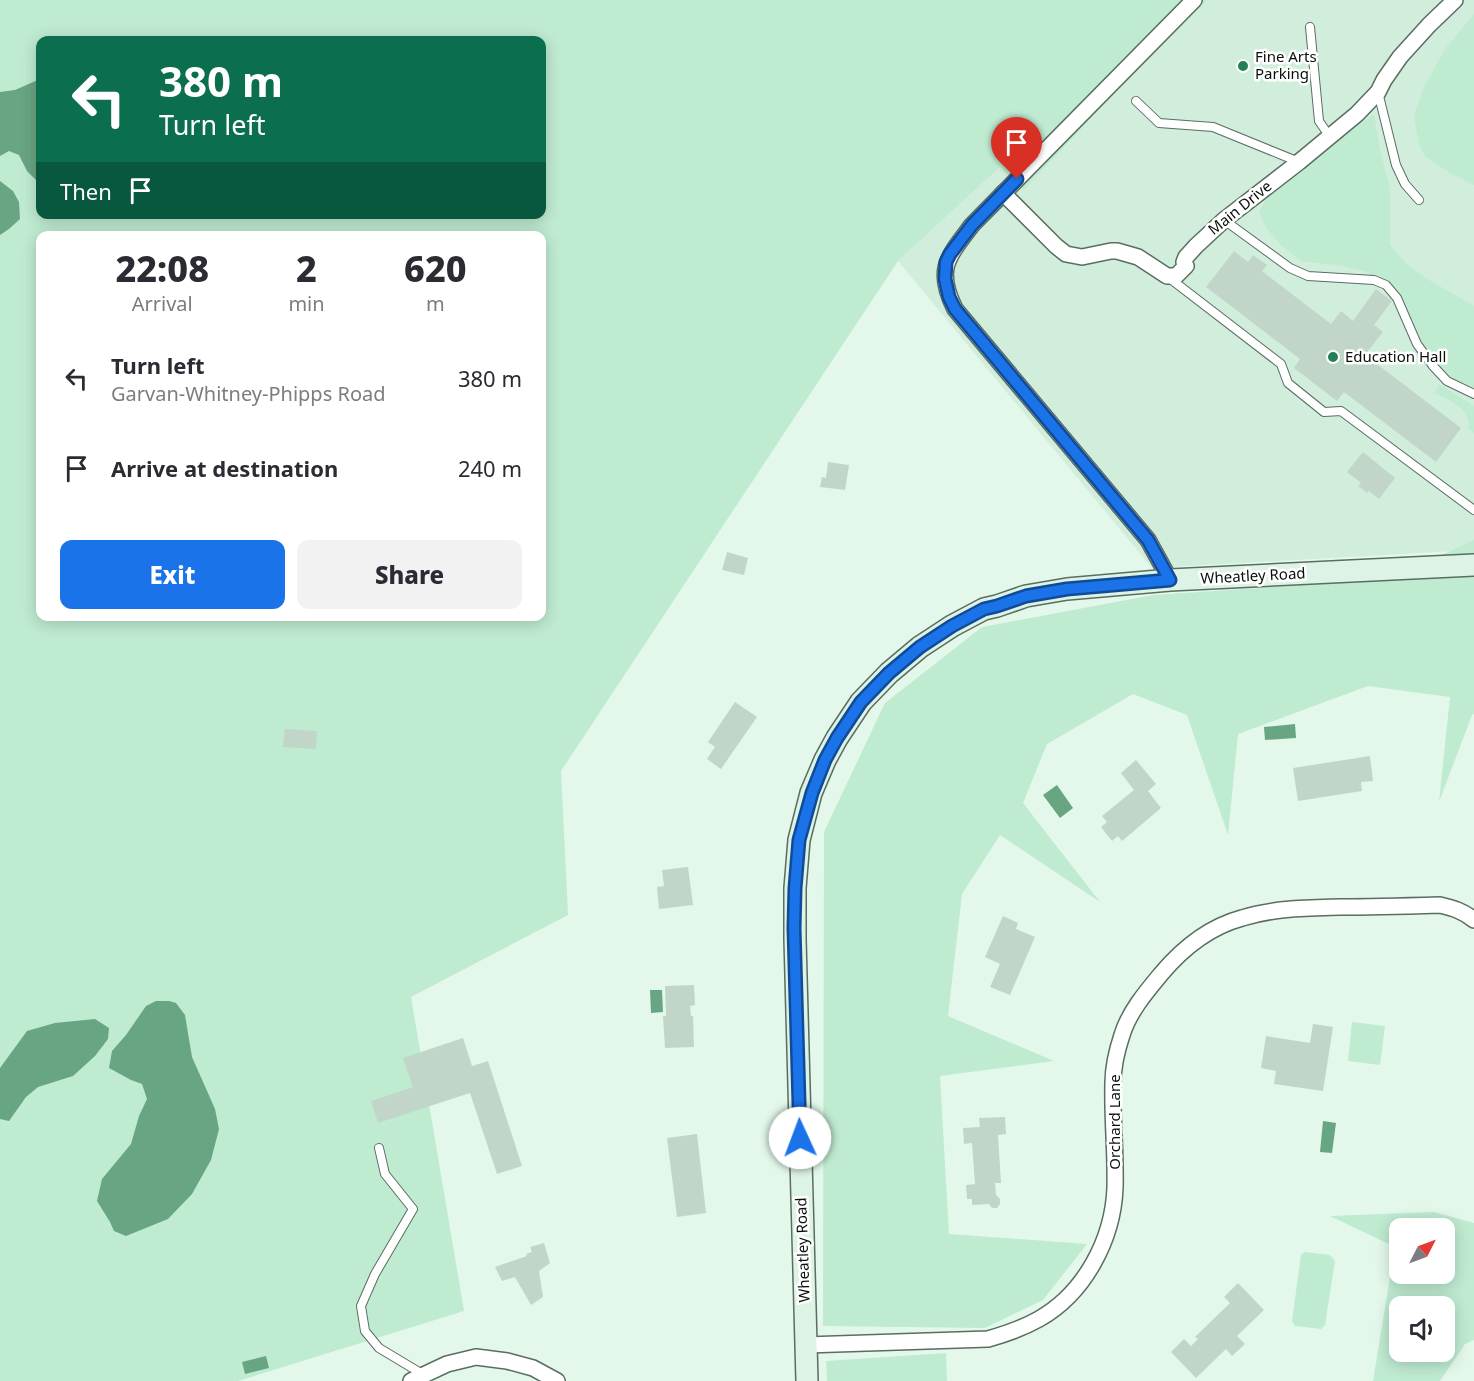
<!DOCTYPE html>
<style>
:root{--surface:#fff;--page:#f2f2f3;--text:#2b2b33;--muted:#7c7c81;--accent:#1a73e8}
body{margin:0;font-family:"Noto Sans",sans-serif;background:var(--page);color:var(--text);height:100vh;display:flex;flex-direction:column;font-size:22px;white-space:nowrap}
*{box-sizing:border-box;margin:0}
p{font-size:20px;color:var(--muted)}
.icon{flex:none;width:33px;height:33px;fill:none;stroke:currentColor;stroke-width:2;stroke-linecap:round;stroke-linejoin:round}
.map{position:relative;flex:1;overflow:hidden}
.side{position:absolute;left:36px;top:231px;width:510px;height:390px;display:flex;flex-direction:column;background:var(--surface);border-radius:12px;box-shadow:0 3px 15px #0003}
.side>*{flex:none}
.banner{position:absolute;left:36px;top:36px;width:510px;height:183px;border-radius:12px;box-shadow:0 3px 15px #0003;background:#0b6e4f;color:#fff;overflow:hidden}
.needle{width:39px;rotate:48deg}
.buttons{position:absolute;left:1389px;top:1218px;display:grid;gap:12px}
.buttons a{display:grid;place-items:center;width:66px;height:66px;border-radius:12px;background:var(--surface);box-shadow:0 3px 15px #0003;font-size:30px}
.pin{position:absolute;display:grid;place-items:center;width:51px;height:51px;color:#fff;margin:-62px -26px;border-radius:50% 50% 50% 0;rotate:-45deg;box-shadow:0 0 6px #0007}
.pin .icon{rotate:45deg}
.me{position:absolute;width:66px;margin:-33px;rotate:358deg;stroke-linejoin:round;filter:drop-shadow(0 0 4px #0008)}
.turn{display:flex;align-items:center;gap:21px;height:126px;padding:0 24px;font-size:27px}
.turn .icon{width:78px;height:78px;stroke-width:2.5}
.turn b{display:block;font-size:42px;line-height:51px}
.then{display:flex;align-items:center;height:57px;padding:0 24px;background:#0003;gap:12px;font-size:22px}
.eta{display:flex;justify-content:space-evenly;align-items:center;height:102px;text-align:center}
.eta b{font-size:36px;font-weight:800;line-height:42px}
.button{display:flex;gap:12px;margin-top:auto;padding:12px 24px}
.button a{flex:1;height:69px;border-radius:12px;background:var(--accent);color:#fff;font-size:24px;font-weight:800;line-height:69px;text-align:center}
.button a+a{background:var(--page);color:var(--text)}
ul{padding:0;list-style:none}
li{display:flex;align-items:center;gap:18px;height:90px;padding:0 24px}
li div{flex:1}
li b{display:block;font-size:22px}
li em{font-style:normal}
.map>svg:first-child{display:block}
.built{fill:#d1eedc}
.green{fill:#bfebd1;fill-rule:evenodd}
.water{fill:#68a583}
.building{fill:#c1d6c9}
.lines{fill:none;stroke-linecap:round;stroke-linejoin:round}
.service-casing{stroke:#5a6d61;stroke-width:10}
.minor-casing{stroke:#5a6d61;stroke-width:18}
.secondary-casing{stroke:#5a6d61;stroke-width:24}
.service{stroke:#fff;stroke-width:8}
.minor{stroke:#fff;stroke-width:15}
.secondary{stroke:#ddf3e6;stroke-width:21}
.route-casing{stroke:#114b97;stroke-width:15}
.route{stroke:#1a73e8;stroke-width:10}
.poi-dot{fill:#247f54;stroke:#fff;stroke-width:2}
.labels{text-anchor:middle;stroke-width:5;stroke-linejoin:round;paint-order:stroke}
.poi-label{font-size:15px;fill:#09100c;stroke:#fff;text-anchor:start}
.street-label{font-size:15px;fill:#09100c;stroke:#fff}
</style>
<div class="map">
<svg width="1474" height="1381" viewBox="0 0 1474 1381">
<rect width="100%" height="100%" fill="#e3f8eb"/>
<path class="built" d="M1208,0H1474V550L1152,568L898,261L1000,167L1024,189L1096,113Z"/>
<g class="green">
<path d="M0,0H1208L1096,113L1024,190L1000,167L898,261L561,771L568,915L411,997L464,1311L238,1381H0ZM40,40H542V214H40ZM40,236H542V616H40Z"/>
<path d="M1474,14V185L1450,173L1425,156L1419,145L1414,116L1423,89L1445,49Z"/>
<path d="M1374,114L1380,150L1390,188V245L1406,263L1429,280L1474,306V394L1447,381L1417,344L1397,298L1386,285L1366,272L1342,266L1301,261L1281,245L1266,228L1259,211L1271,191L1343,135Z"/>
<path d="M1439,384L1474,406V433L1468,429C1474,410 1448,399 1434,393Z"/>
<path d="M1474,540V565L1414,568Z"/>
<path d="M1474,574V714L1472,715L1439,802L1450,697L1368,686L1238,734L1228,835L1187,715L1133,694L1047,744L1023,803L1100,902L1000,835L962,894L948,1016L1054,1061L940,1076L949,1234L1087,1244L1043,1300L985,1328L823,1326L824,832L885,703L982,627L1153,595Z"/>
<path d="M1352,1022L1385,1026L1380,1065L1348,1061Z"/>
<path d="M1434,1212L1474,1223V1340L1465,1344L1440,1381H1373L1395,1247L1330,1216ZM1444,1228V1274H1400V1228ZM1444,1306V1352H1400V1306Z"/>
<path d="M1305,1252L1330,1255L1335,1261L1325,1325L1321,1329L1295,1326L1292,1321L1301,1255Z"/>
<path d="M946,1353L947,1381H827L826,1361Z"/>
</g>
<g class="water">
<path d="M40,79V183L38,182L27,171L19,155L9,151L0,156V92L15,90Z"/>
<path d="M0,181L13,191L19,202L20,219L9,229L0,235Z"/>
<path d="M1295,724L1296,738L1265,740L1264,727Z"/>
<path d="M1057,785L1073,808L1060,818L1043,795Z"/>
<path d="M650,990H662L663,1012L651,1013Z"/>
<path d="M156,1001H169L176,1003L185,1015L192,1057L215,1109L219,1129L211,1160L192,1194L168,1219L126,1236L114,1231L110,1222L97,1201L102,1179L131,1144L139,1116L147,1099L142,1084L131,1080L109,1068L112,1051L126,1035L146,1006Z"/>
<path d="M95,1019L109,1028L108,1039L95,1056L73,1076L38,1087L26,1097L9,1121L0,1119V1068L27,1031L55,1023Z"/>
<path d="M1323,1121L1336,1123L1332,1153L1320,1152Z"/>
<path d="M266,1356L269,1368L245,1374L242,1362Z"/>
</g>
<g class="building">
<path d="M1234,251L1248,262L1253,255L1267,265L1262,271L1331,324L1341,311L1353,321L1376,289L1392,301L1374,325L1383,332L1365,355L1461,428L1436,462L1344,392L1337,401L1294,368L1300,359L1206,287Z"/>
<path d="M1363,452L1395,478L1379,499L1369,491L1367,493L1358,486L1361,483L1347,472Z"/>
<path d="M828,462L849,465L845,490L820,487L822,477L826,478Z"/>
<path d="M727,552L748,558L744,575L722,570Z"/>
<path d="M735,702L757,717L721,769L707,759L715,747L708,742Z"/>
<path d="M285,729L317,731L316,749L283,747Z"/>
<path d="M1370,756L1373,781L1361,782L1362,791L1298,801L1293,768Z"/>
<path d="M1136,760L1156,784L1148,791L1161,808L1122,841L1118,836L1112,841L1101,827L1107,822L1102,816L1134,790L1121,773Z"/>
<path d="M688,867L693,905L659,909L657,887L664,886L662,870Z"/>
<path d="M1003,916L1018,923L1016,929L1035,937L1010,995L990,987L1000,964L985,957Z"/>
<path d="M694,985L695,1005L690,1006L691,1016H693L694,1047L665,1048L663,1016H666L665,986Z"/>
<path d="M1313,1024L1333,1027L1323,1091L1274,1084L1276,1071L1261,1068L1266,1036L1310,1043Z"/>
<path d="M463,1038L472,1066L488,1061L522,1166L497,1174L470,1093L378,1123L371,1101L413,1087L403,1058Z"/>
<path d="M1005,1117L1006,1134L998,1135L1001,1183H995L996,1195L1000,1199V1204L997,1208H992L989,1204L972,1205V1199H967L966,1185L975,1184L972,1143L964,1144L963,1128L980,1127L979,1118Z"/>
<path d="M697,1134L706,1213L677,1217L667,1138Z"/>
<path d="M544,1243L550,1263L539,1271L543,1297L531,1305L515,1277L502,1281L495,1267L527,1256L526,1254L532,1252L530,1247Z"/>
<path d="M1238,1283L1264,1310L1237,1336L1245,1344L1232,1356L1226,1349L1196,1378L1171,1352L1184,1339L1191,1346L1198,1339L1195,1337L1230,1303L1224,1297Z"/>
</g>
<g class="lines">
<g class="service-casing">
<g id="service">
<path d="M1310,27L1319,121L1330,137"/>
<path d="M1378,92L1396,165L1405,184L1419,200"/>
<path d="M1136,101L1159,123L1213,127L1299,162"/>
<path d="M1224,220L1290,268L1308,276L1374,280L1386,285L1397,298L1417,344L1433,366L1447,381L1474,394"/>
<path d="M1168,277L1281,364L1288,383L1324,412L1341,411L1474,510"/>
<path d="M379,1148L385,1174L413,1209L375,1274L361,1306L365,1331L379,1348L424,1375"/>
</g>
</g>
<g class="minor-casing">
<g id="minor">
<path d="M1003,193L1056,246L1066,254L1082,257L1111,251H1117L1138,257L1167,276H1176L1186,266L1184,262L1186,257L1196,246L1224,220L1299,162L1357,114L1378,92L1384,80L1400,57L1429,25L1455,0"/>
<path d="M1170,580L1148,540L955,309C935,269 948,257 972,225L1194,0"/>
<path d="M806,1345L988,1339C1006,1334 1023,1328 1039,1319C1085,1293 1113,1239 1115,1188C1116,1153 1112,1118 1113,1083C1113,1067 1117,1050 1122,1035C1129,1012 1146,992 1161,974C1182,949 1209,927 1242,918C1274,908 1307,908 1340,907C1374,907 1407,906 1440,905C1453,908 1463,911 1474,920"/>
<path d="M411,1381L447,1364L476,1357L507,1361L533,1368L557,1381"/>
</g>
</g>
<g class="secondary-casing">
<path id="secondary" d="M807,1381L795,939V888L799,840L811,793L825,760L837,738L861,702L889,673L920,647L952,626L984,609L997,606L1026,596L1067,589L1170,580L1474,565"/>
</g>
<use href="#service" class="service"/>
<use href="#minor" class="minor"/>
<use href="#secondary" class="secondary"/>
</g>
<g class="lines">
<g class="route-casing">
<path id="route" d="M800,1138L794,928L795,888L799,840L812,793L825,760L837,738L861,702L889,673L920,647L952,626L984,609L997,606L1026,596L1067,589L1170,580L1148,540L955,309L949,297L945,279L946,262L950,254L972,225L1017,179"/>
</g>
<use href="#route" class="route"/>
</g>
<g class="poi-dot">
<circle cx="1243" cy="66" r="6"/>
<circle cx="1333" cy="357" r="6"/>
</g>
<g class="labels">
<g class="poi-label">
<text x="1255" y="62">Fine Arts<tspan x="1255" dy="17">Parking</tspan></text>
<text x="1345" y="362">Education Hall</text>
</g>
<g class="street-label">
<text transform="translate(1240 208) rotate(-39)" y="5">Main Drive</text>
<text transform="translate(1253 576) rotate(-3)" y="5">Wheatley Road</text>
<text transform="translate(1115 1122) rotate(-90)" y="5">Orchard Lane</text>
<text transform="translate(803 1250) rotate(-92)" y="5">Wheatley Road</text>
</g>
</g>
</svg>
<div class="buttons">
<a><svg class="needle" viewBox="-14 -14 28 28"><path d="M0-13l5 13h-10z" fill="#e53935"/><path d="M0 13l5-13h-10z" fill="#7c7c81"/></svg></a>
<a><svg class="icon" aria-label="sound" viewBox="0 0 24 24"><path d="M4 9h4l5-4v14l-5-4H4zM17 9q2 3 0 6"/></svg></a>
</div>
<div class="pin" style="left:1017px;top:179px;background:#d93025"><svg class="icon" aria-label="arrive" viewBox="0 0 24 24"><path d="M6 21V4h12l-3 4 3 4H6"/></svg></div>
<svg class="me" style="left:800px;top:1138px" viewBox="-20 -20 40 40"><circle r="19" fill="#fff"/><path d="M0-13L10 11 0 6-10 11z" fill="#1a73e8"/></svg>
<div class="banner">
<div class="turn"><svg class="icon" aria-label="left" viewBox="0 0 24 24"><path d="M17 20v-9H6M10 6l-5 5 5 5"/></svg><div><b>380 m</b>Turn left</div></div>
<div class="then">Then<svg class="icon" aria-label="arrive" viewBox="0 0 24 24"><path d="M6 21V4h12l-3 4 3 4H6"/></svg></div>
</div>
<section class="side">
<div class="eta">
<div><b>22:08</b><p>Arrival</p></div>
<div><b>2</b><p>min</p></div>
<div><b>620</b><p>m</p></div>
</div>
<ul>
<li><svg class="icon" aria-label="left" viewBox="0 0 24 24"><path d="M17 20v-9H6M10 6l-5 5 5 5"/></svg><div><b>Turn left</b><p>Garvan-Whitney-Phipps Road</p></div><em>380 m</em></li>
<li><svg class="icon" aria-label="arrive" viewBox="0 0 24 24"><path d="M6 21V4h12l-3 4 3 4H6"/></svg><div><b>Arrive at destination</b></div><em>240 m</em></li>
</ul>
<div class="button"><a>Exit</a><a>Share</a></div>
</section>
</div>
